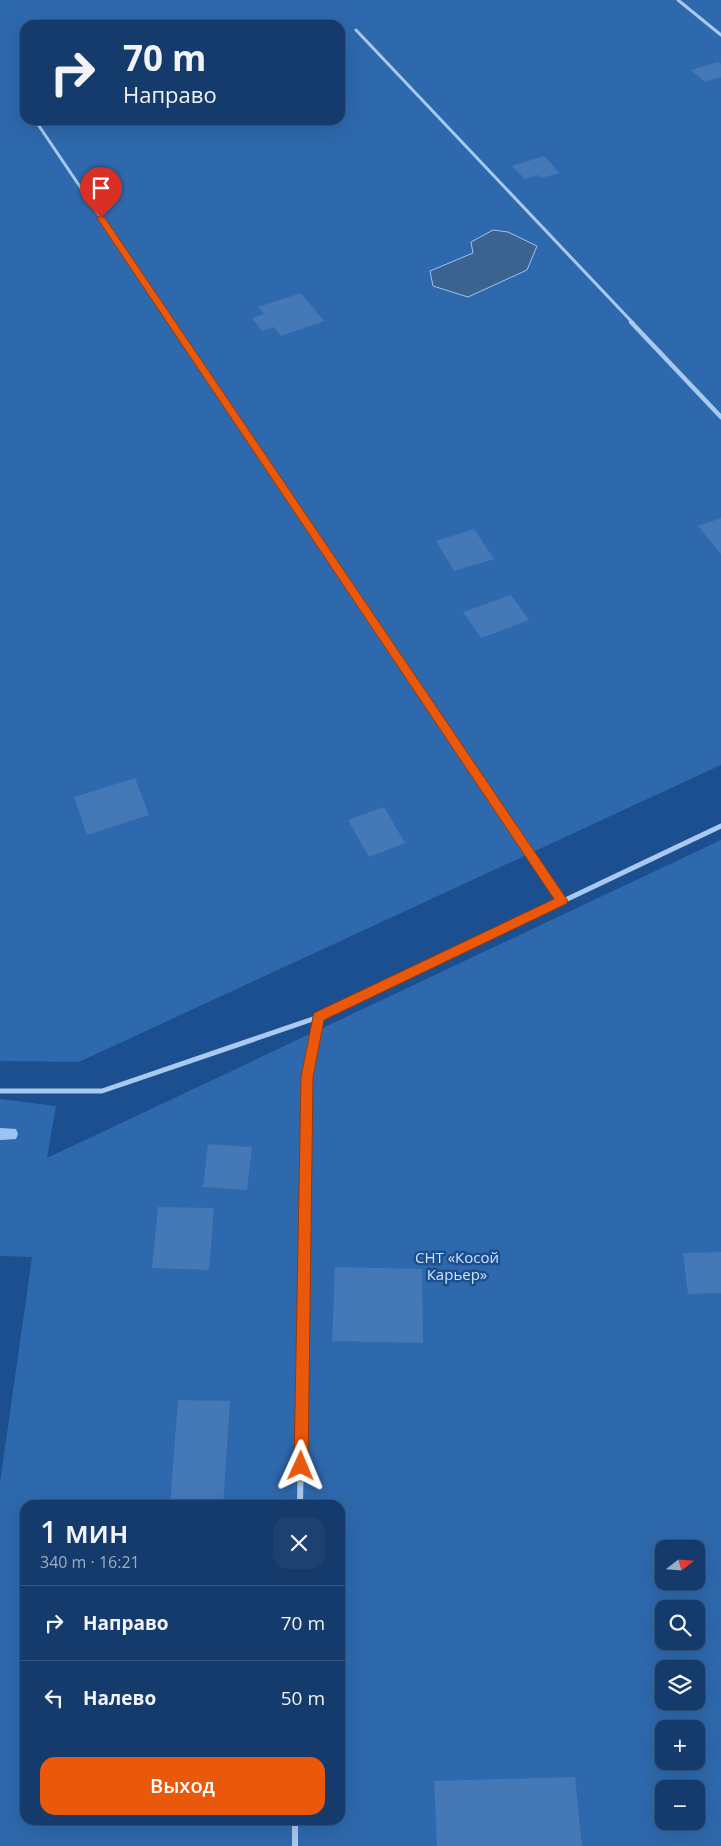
<!DOCTYPE html>
<html lang="ru">
<meta charset="utf-8">
<style>
:root{--surface:#143b6b;--page:#1d4271;--text:#f1f3f6;--muted:#9dadc1;--line:#33557e;--accent:#ea580c}
body{margin:0;font-family:"Open Sans",sans-serif;background:var(--page);color:var(--text);height:100vh;display:flex;flex-direction:column;font-size:19px;white-space:nowrap}
*{box-sizing:border-box;margin:0}
p{font-size:16px;color:var(--muted)}
.icon{flex:none;width:28px;height:28px;fill:none;stroke:currentColor;stroke-width:2;stroke-linecap:round;stroke-linejoin:round}
.map{position:relative;flex:1;overflow:hidden}
.details{position:absolute;left:20px;top:1500px;width:325px;height:325px;display:flex;flex-direction:column;background:var(--surface);border-radius:15px;box-shadow:0 5px 20px #0002,0 0 0 1px var(--line)}
.details>*{flex:none}
.top-card{position:absolute;left:20px;top:20px;width:325px;height:105px;border-radius:15px;box-shadow:0 5px 20px #0002,0 0 0 1px var(--line);background:#143b6b;color:var(--text);overflow:hidden}
.needle{width:32px;rotate:73deg}
.controls{position:absolute;left:655px;top:1540px;display:grid;gap:10px}
.controls a{display:grid;place-items:center;width:50px;height:50px;border-radius:10px;background:var(--surface);box-shadow:0 5px 20px #0002,0 0 0 1px var(--line);font-size:25px}
.pin{position:absolute;display:grid;place-items:center;width:42px;height:42px;color:#fff;margin:-51px -21px;border-radius:50% 50% 50% 0;rotate:-45deg;box-shadow:0 0 5px #0007}
.pin .icon{rotate:45deg}
.me{position:absolute;width:55px;margin:-28px;rotate:1deg;stroke-linejoin:round;filter:drop-shadow(0 0 4px #0008)}
.turn{display:flex;align-items:center;gap:18px;height:105px;padding:0 20px;font-size:22px}
.turn .icon{width:65px;height:65px;stroke-width:2.5}
.turn b{display:block;font-size:35px;line-height:42px}
.round{display:grid;place-items:center;flex:none;width:52px;height:52px;border-radius:15px;background:var(--page)}
.summary{display:flex;align-items:center;justify-content:space-between;height:85px;padding:0 20px}
h1{font-size:30px;font-weight:600;line-height:38px}
.cta{display:flex;gap:10px;margin-top:auto;padding:10px 20px}
.cta a{flex:1;height:58px;border-radius:15px;background:var(--accent);color:#fff;font-size:20px;font-weight:600;line-height:58px;text-align:center}
ul{padding:0;list-style:none}
li{display:flex;align-items:center;gap:15px;height:75px;padding:0 20px;border-top:1px solid var(--line)}
li div{flex:1}
li b{display:block;font-size:19px}
li em{font-style:normal}
.map>svg:first-child{display:block}
.green{fill:#2e69ad;fill-rule:evenodd}
.water{fill:#3c6290;stroke:#9cc4f0}
.lines{fill:none;stroke-linecap:round;stroke-linejoin:round}
.stream{fill:#9cc4f0;fill-rule:evenodd}
.building{fill:#4478b7}
.minor-far3{stroke:#a9c9ee;stroke-width:3}
.minor-far2{stroke:#a9c9ee;stroke-width:4.5}
.minor-far1{stroke:#a9c9ee;stroke-width:5}
.minor{stroke:#a9c9ee;stroke-width:6}
.route{fill:#ea580c;stroke:#983908}
.labels{text-anchor:middle;stroke-width:5;stroke-linejoin:round;paint-order:stroke}
.park-label{font-size:15px;fill:#cfe3fa;stroke:#1b4f8f}
</style>
<div class="map">
<svg width="721" height="1846" viewBox="0 0 721 1846">
<rect width="100%" height="100%" fill="#1b4f8f"/>
<g class="green">
<path d="M0,0H721V765L79,1062L0,1061ZM25,25H340V120H25Z"/>
<path d="M721,840V1846H0V1483L32,1257L0,1256V1099L56,1106L47,1158ZM25,1505H340V1820H25ZM664,1549H696V1581H664ZM664,1609H696V1641H664ZM664,1669H696V1701H664ZM664,1729H696V1761H664ZM664,1789H696V1821H664Z"/>
</g>
<path class="water" d="M493,230L508,232L537,246L527,270L468,297L433,286L430,271L473,253L471,242Z"/>
<g class="lines">
<path class="stream" d="M0,1128L16,1129L18,1134L16,1139L0,1140Z"/>
</g>
<g class="building">
<path d="M718,62L721,64V77L705,82L691,70Z"/>
<path d="M544,156L560,173L541,178L538,175L525,179L512,166Z"/>
<path d="M301,293L324,321L281,336L274,327L262,331L252,318L264,314L258,307Z"/>
<path d="M721,518V554L698,526Z"/>
<path d="M474,529L494,559L454,571L436,541Z"/>
<path d="M511,595L529,620L481,638L463,612Z"/>
<path d="M135,778L149,815L87,835L74,797Z"/>
<path d="M384,807L405,843L369,857L348,820Z"/>
<path d="M208,1144L252,1147L247,1190L203,1187Z"/>
<path d="M158,1207L214,1208L209,1270L152,1268Z"/>
<path d="M721,1252V1293L688,1294L683,1253Z"/>
<path d="M335,1267L422,1269L423,1343L332,1341Z"/>
<path d="M178,1400L230,1401L223,1505H170Z"/>
<path d="M575,1777L582,1846H437L434,1781Z"/>
</g>
<g class="lines">
<g class="minor-far3">
<path d="M678,0L721,35"/>
<path d="M356,30L633,323"/>
<path d="M35,120L172,323"/>
</g>
<g class="minor-far2">
<path d="M171,322L443,725"/>
<path d="M631,322L721,417"/>
</g>
<g class="minor-far1">
<path d="M442,723L562,901"/>
<path d="M0,1091H102L319,1017L721,826"/>
<path d="M305,1225L307,1077L319,1017"/>
</g>
<g class="minor">
<path d="M300,1505L305,1223"/>
<path d="M295,1820V1846"/>
</g>
</g>
<path class="route" d="M101,215L105,218L568,901L566,904L324,1020L313,1077L308,1466L306,1471L301,1473L296,1471L294,1466L301,1077L313,1017L314,1013L554,899L97,218Z"/>
<g class="labels">
<g class="park-label">
<text x="457" y="1263">СНТ «Косой<tspan x="457" dy="17">Карьер»</tspan></text>
</g>
</g>
</svg>
<div class="controls">
<a><svg class="needle" viewBox="-14 -14 28 28"><path d="M0-13l5 13h-10z" fill="#e53935"/><path d="M0 13l5-13h-10z" fill="#9dadc1"/></svg></a>
<a><svg class="icon" aria-label="search" viewBox="0 0 24 24"><circle cx="10" cy="10" r="6"/><path d="M15 15l6 6"/></svg></a>
<a><svg class="icon" aria-label="layers" viewBox="0 0 24 24"><path d="M12 4l9 5-9 5-9-5zM3 14l9 5 9-5"/></svg></a>
<a>+</a>
<a>−</a>
</div>
<div class="pin" style="left:101px;top:218px;background:#d93025"><svg class="icon" aria-label="arrive" viewBox="0 0 24 24"><path d="M6 21V4h12l-3 4 3 4H6"/></svg></div>
<svg class="me" style="left:301px;top:1466px" viewBox="-20 -20 40 40"><path d="M0-17L14 15 0 8-14 15z" fill="#ea580c" stroke="#fff" stroke-width="4"/></svg>
<div class="top-card">
<div class="turn"><svg class="icon" aria-label="right" viewBox="0 0 24 24"><path d="M7 20v-9h11M14 6l5 5-5 5"/></svg><div><b>70 m</b>Направо</div></div>
</div>
<section class="details">
<div class="summary"><div><h1>1 мин</h1><p>340 m · 16:21</p></div><a class="round"><svg class="icon" aria-label="close" viewBox="0 0 24 24"><path d="M6 6l12 12M18 6L6 18"/></svg></a></div>
<ul>
<li><svg class="icon" aria-label="right" viewBox="0 0 24 24"><path d="M7 20v-9h11M14 6l5 5-5 5"/></svg><div><b>Направо</b></div><em>70 m</em></li>
<li><svg class="icon" aria-label="left" viewBox="0 0 24 24"><path d="M17 20v-9H6M10 6l-5 5 5 5"/></svg><div><b>Налево</b></div><em>50 m</em></li>
</ul>
<div class="cta"><a>Выход</a></div>
</section>
</div>
